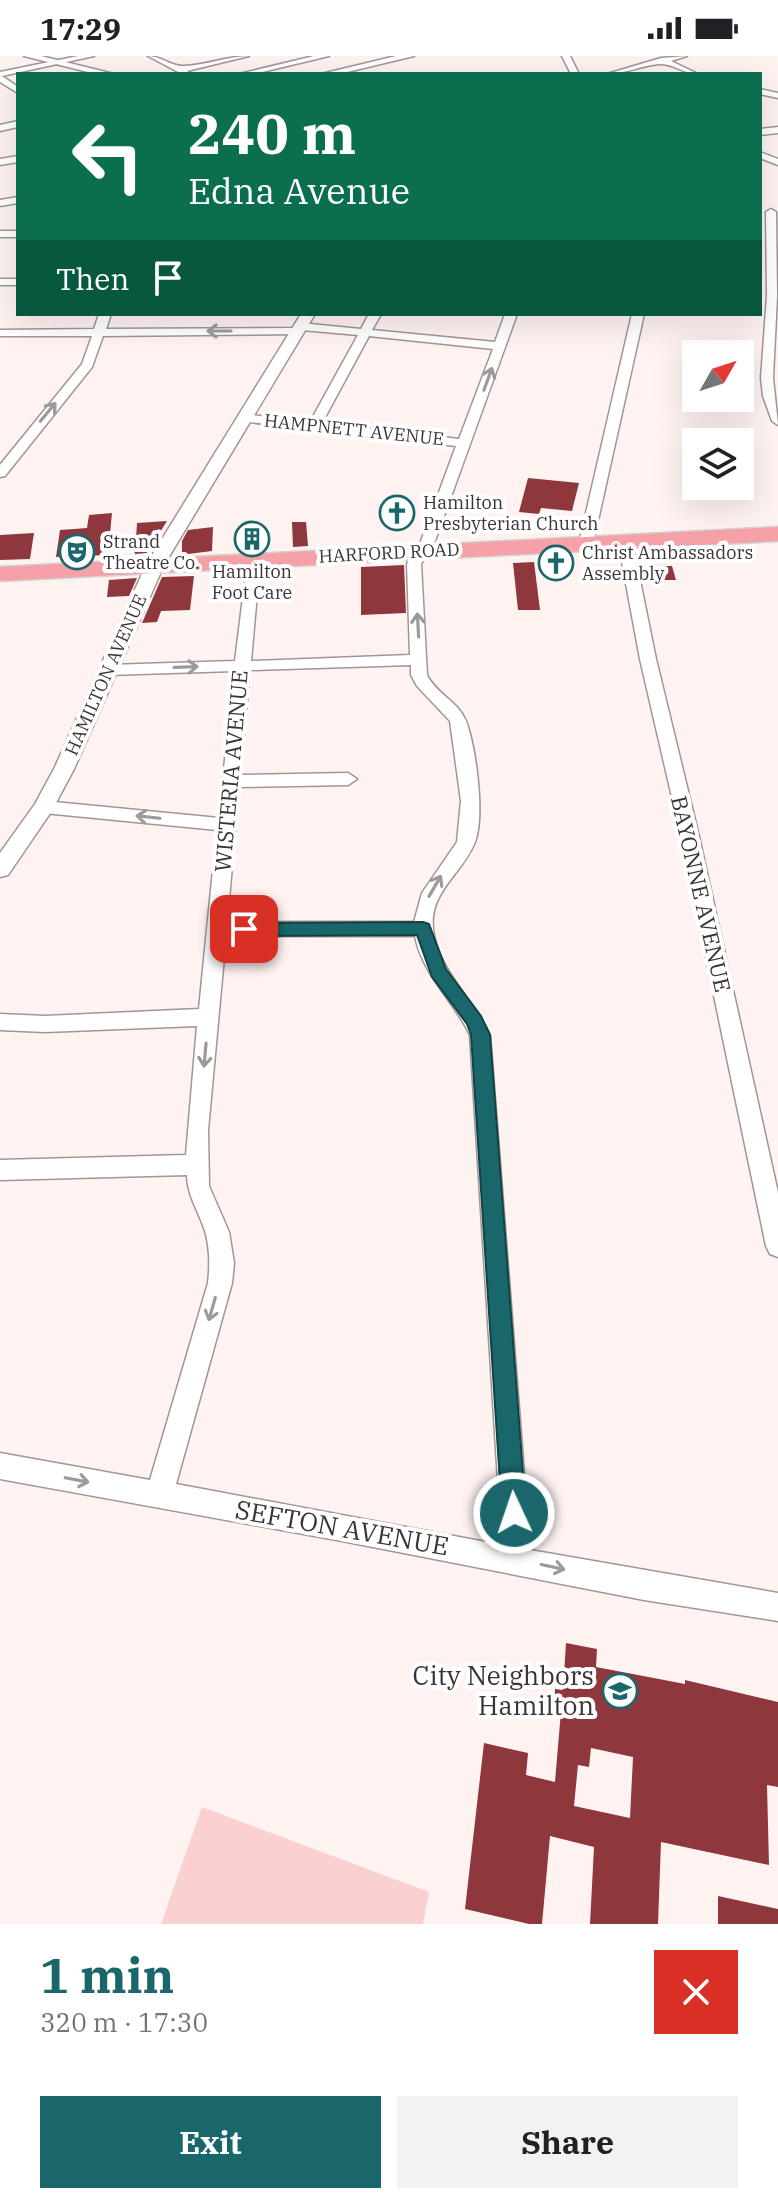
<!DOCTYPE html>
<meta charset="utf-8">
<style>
:root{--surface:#fff;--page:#f2f2f2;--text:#202124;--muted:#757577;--accent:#19676a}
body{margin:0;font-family:"IBM Plex Serif",serif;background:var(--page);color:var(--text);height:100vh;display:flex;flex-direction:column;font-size:30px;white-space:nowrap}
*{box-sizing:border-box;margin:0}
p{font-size:26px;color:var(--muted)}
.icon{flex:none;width:44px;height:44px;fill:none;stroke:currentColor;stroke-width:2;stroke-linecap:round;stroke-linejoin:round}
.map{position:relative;height:1868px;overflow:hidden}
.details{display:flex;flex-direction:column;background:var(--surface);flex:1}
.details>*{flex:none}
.guide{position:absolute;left:16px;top:16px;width:746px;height:244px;border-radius:0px;box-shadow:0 8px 32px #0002;background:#0b6e4f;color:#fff;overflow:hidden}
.needle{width:52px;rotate:51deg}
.buttons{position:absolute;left:682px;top:284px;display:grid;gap:16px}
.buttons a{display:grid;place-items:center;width:72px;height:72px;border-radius:0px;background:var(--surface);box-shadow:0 8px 32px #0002;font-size:40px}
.pin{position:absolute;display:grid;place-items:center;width:68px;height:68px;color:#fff;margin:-34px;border-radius:16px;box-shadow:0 4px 12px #0006}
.me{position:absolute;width:88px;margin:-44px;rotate:357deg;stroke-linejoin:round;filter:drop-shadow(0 0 6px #0008)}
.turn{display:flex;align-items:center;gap:28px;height:168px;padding:0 40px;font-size:36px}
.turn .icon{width:104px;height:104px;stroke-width:2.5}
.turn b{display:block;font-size:56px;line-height:68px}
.then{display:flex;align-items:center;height:76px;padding:0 40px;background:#0003;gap:16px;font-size:30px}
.round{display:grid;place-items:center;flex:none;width:84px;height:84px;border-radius:0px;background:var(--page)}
.summary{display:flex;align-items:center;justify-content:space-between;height:136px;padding:0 40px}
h1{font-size:48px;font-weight:700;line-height:60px;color:var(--accent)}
.button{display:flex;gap:16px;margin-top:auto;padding:16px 40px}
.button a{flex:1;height:92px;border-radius:0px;background:var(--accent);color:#fff;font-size:32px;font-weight:700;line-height:92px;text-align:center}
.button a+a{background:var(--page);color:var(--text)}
.status{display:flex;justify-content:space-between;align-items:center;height:56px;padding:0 40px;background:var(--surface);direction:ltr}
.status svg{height:22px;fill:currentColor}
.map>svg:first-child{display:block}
.green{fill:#fad1d0}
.building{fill:#8e383e;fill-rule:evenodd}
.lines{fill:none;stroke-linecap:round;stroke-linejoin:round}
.minor-casing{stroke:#a39595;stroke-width:3}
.tertiary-casing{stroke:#a39595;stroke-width:3}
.primary-casing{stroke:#d4d3d2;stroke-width:3}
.minor{fill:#fff;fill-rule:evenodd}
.tertiary{fill:#fff;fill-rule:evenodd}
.primary{fill:#f5a1a7;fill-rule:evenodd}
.oneway{stroke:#9c9a9a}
.route{fill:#19676a;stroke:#104345;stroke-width:2}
.labels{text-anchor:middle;stroke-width:8;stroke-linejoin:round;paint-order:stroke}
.far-street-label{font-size:18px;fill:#3a3534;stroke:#fff}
.far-poi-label{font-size:18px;fill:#3a3534;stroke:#fff;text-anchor:start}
.street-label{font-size:22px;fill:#3a3534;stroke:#fff}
.near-street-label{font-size:26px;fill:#3a3534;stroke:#fff}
.near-poi-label{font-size:26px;fill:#3a3534;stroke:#fff;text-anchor:end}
</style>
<div class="status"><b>17:29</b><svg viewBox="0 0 49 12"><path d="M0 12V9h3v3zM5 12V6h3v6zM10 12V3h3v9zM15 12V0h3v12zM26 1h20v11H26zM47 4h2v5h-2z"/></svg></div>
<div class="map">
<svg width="778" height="1868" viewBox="0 0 778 1868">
<rect width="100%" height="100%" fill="#fff3f2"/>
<path class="green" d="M202,1751L429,1836L423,1868H161Z"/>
<g class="building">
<path d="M528,422L579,427L572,455L541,452L539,458L519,456Z"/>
<path d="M112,457L108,499L56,501L60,474L87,472L89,459Z"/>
<path d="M167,465L147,497L135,498L132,483H136L137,467Z"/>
<path d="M292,466H306L308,490L293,491Z"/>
<path d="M213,471L212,495L188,498L182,496V485L188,474Z"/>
<path d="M244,474H260L261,492L245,493Z"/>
<path d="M34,477L30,503L0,504V479Z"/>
<path d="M534,506L540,554H518L513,507Z"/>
<path d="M404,509L406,557L361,559V511Z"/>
<path d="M648,510H672L676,524H652Z"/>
<path d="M194,520L190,554L161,555L157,566L142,567L162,521Z"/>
<path d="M137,522L129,540L107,541L109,524Z"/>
<path d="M566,1587L597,1593L596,1611L685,1628V1624L778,1646V1731L767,1729L769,1809L661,1786L658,1868H590L594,1791L550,1780L542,1868H529L465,1853L484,1687L528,1697L526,1719L555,1726L561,1655L554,1654L555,1633L563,1634ZM591,1692L633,1701L630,1762L574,1750L578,1709L589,1711Z"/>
<path d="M718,1840L778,1853V1868H718Z"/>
</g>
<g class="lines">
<g class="minor-casing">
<g id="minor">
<path d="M78,0H94L2,20L18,31V37L0,26V16Z"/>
<path d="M148,0C161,0 172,11 185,10C207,9 227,0 249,0L187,15L192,18H182Z"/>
<path d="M314,0H329L254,18H239Z"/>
<path d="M562,0H570L579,18H571Z"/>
<path d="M687,0L671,5L698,18C684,18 672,7 660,8C642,9 626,18 607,18L661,2Z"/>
<path d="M760,33L778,37V42L760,38Z"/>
<path d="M18,65V71L0,75V69Z"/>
<path d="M778,71V77L760,79V73Z"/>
<path d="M760,96L778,103V109L760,102Z"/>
<path d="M18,100V106L0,109V103Z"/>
<path d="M18,141V147L0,150V144Z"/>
<path d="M771,153L776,156L777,240L773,322L778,369L772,365L763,340L761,322L767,240L766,156Z"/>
<rect x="0" y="175" width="18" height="6"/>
<rect x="0" y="223" width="18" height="6"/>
<path d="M99,258H111L106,273L295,272L300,267L361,273L369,258H381L372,274L495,286L505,258H517L435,485L421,508L427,619C436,638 458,645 466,665C476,692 485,759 475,786C463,817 429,836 433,872C436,912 474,944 490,979L530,1494L778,1537V1565L644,1544L342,1485L0,1423V1397L150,1424L208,1227C210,1210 210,1192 205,1175C199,1156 187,1139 187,1119L0,1124V1104L186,1099L197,970L45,976L0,974V958L45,960L199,953L217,774L44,757L35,751L44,745L219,762L234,615L108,619L100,614L108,609L235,605L248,501L253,500L260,504L251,605L410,599L407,508L421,485L456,390L240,365L238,362L244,358L310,366L358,279L302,274L297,278L103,280L92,311L5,420L0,421V409L82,308L92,280H0V274L94,273ZM369,280L493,293L459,383L322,367ZM411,609V619L417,630L450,665L461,745L457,786L422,837L414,866H227L239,731L348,729L357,723L348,717L240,719L250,614ZM226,880H415C422,918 454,945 470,979L502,1489L176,1428L232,1227L234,1207L229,1176L209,1130L208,1074Z"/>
<path d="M632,258H644L593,487L586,491L579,487Z"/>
<path d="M625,481L632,485L656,603L698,776L778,1137V1201L770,1198L766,1190L680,776L640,603L618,485Z"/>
</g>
</g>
<g class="tertiary-casing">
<g id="tertiary">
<path d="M24,0H41L114,18H96Z"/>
<path d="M396,0H414L339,18H321Z"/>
<path d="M301,258H315L164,509L74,713L51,756L8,819L0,821V797L35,748L54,713L146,509Z"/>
</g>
</g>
<g class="primary-casing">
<path id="primary" d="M778,471V485L0,525V511Z"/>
</g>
<use href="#minor" class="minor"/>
<use href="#tertiary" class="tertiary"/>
<use href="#primary" class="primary"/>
</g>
<defs><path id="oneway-shaft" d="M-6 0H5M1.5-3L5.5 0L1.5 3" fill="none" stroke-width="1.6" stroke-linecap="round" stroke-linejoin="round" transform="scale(2)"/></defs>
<g class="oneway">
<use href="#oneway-shaft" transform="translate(219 275) rotate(180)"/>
<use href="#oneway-shaft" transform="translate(488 323) rotate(-70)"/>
<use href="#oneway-shaft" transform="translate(48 356) rotate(-50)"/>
<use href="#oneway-shaft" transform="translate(418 569) rotate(-93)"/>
<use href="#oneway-shaft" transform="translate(186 611) rotate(-2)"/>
<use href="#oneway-shaft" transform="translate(148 761) rotate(-174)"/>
<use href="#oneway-shaft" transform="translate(435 830) rotate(-60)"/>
<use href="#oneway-shaft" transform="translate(205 999) rotate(95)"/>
<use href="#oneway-shaft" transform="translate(212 1253) rotate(106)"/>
<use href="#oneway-shaft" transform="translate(77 1424) rotate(11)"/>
<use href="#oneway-shaft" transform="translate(553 1511) rotate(12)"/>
</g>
<path class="route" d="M423,866L429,868L446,913L481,960L490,979L526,1457L523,1466L514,1469L505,1466L502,1457L471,979L467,968L432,921L417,879L244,880L235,873L244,867Z"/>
<defs>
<g id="church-ring" transform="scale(1.8)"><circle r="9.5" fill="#fff" stroke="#19676a" stroke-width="1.5"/><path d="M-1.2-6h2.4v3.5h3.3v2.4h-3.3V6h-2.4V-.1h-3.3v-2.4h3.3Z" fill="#19676a"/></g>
<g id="building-ring" transform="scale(1.8)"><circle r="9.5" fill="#fff" stroke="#19676a" stroke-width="1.5"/><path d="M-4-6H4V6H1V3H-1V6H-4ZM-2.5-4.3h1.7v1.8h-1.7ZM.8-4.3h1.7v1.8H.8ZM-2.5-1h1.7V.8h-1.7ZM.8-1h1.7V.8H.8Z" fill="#19676a"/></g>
<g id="theatre-ring" transform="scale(1.8)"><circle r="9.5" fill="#fff" stroke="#19676a" stroke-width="1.5"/><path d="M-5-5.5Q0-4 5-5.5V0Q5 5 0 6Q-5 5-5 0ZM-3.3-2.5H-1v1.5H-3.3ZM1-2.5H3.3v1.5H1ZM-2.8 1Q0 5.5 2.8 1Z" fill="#19676a"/></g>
<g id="school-ring" transform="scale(1.8)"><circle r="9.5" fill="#fff" stroke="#19676a" stroke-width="1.5"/><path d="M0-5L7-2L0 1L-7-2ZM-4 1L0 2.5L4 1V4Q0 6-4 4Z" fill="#19676a"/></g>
</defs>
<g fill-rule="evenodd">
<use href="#church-ring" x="397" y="457"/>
<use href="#building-ring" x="252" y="483"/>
<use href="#theatre-ring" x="77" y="496"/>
<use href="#church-ring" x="556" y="507"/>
<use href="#school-ring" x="620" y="1635"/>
</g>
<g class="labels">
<g class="far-street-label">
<text transform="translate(354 374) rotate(6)" y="6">HAMPNETT AVENUE</text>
<text transform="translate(389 497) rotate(-3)" y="6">HARFORD ROAD</text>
<text transform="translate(106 619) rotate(-66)" y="6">HAMILTON AVENUE</text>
</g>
<g class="far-poi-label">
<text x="423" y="453">Hamilton<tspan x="423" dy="21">Presbyterian Church</tspan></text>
<text x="103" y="492">Strand<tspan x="103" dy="21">Theatre Co.</tspan></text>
<text x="582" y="503">Christ Ambassadors<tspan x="582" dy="21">Assembly</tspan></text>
<text x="252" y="522" text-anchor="middle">Hamilton<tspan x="252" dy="21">Foot Care</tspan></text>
</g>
<g class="street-label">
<text transform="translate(231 715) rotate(-85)" y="8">WISTERIA AVENUE</text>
<text transform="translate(701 838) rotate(77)" y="8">BAYONNE AVENUE</text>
</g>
<g class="near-street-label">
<text transform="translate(342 1472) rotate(10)" y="9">SEFTON AVENUE</text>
</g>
<g class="near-poi-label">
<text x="594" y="1629">City Neighbors<tspan x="594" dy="30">Hamilton</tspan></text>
</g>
</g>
</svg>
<div class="buttons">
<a><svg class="needle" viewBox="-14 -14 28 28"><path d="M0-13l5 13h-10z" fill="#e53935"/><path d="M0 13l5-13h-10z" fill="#757577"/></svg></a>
<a><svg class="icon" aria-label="layers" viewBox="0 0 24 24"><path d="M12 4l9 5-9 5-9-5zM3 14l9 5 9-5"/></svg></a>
</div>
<div class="pin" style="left:244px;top:873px;background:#d93025"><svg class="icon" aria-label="arrive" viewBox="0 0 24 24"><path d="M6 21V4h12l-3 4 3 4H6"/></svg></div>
<svg class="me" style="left:514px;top:1457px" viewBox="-20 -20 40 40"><circle r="17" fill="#19676a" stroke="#fff" stroke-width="3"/><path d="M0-11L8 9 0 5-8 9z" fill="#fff"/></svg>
<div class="guide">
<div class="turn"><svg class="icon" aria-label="left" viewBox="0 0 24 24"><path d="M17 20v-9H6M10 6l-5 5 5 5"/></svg><div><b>240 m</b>Edna Avenue</div></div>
<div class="then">Then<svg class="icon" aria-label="arrive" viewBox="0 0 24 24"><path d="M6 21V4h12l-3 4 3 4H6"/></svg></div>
</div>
</div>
<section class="details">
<div class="summary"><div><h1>1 min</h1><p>320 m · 17:30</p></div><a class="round" style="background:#d93025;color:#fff"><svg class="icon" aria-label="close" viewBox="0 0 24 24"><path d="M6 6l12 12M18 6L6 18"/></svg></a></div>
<div class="button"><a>Exit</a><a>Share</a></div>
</section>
